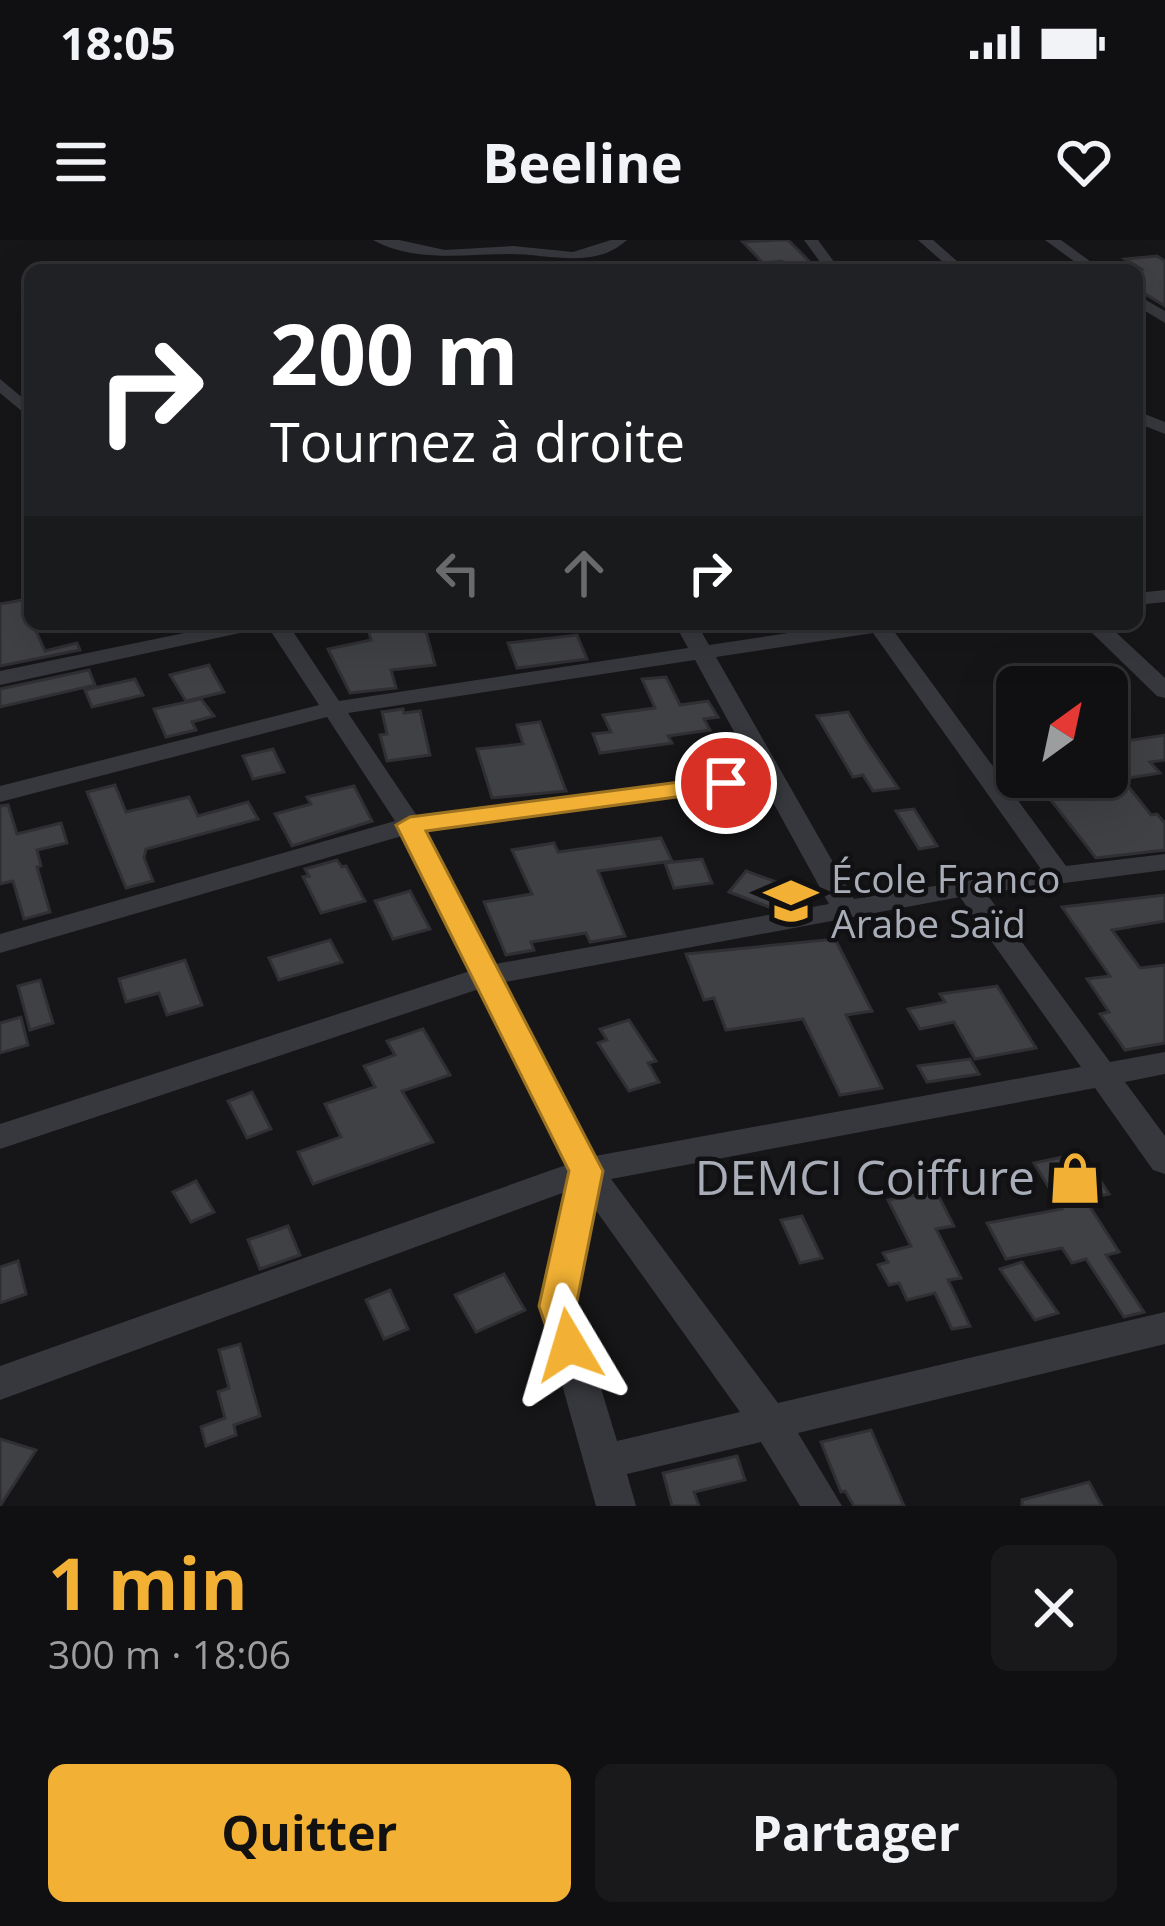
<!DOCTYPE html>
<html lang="fr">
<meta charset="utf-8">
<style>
:root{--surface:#101012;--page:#19191b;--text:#f1f3f6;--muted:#9c9d9f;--line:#303032;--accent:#f2b134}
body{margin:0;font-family:"Open Sans",sans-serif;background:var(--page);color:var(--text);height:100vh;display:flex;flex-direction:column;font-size:45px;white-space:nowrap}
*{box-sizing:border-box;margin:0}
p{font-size:39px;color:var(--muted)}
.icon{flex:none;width:66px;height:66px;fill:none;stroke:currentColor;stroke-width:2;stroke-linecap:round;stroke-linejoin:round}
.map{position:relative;height:1266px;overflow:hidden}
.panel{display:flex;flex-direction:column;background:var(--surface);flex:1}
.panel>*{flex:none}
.top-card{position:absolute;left:24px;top:24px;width:1119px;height:366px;border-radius:18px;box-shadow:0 12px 48px #0002,0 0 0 3px var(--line);background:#202124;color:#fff;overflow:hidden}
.needle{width:78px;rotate:33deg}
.tools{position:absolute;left:996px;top:426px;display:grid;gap:24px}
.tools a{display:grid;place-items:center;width:132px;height:132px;border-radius:18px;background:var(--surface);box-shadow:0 12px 48px #0002,0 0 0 3px var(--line);font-size:60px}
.pin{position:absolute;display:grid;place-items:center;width:102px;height:102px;color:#fff;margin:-51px;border:6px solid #fff;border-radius:50%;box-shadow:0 3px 12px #0007}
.me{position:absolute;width:132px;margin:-66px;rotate:353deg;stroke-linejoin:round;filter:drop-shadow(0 0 9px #0008)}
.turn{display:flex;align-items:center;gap:42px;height:252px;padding:0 48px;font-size:54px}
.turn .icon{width:156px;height:156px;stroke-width:2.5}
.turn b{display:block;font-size:84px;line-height:102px}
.lanes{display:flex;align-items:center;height:114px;padding:0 48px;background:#0003;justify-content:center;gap:60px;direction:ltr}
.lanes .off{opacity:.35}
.round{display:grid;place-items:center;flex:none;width:126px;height:126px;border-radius:18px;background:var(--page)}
.headline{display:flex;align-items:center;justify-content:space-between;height:204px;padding:0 48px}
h1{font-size:72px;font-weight:700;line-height:90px;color:var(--accent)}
.primary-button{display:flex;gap:24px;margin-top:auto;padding:24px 48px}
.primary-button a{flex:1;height:138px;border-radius:18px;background:var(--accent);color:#111;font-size:48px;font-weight:700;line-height:138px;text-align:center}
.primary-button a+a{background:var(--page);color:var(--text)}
.status{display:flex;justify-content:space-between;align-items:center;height:84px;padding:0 60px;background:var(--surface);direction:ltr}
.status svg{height:33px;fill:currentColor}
header{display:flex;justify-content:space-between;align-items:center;height:156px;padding:0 48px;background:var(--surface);font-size:54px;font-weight:700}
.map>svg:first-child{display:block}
.building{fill:#404145;stroke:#303034;stroke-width:3}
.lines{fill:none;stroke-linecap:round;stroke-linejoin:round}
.path{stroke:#3d3f44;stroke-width:3;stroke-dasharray:3 4.5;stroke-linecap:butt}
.minor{fill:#37383d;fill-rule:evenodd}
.route{fill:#f2b134;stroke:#9d7322;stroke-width:3}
.labels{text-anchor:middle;stroke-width:9;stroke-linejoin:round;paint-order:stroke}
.poi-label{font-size:39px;fill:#a8adb8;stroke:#111113;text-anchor:start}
.near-poi-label{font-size:48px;fill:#a8adb8;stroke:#111113;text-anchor:end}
</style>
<div class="status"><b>18:05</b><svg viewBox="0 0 49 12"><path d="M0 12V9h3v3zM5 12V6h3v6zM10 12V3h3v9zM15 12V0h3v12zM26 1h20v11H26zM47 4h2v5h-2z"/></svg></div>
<header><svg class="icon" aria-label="menu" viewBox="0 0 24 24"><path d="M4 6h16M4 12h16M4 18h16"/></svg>Beeline<svg class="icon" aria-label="heart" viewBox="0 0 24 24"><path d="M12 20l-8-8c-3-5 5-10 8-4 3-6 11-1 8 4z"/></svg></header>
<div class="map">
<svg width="1165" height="1266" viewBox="0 0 1165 1266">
<rect width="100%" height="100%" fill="#161618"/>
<g class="building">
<path d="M778,0H788L818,30H791L782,21L763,23L743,2Z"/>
<path d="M1157,16L1165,21V66L1137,49V30H1129L1141,29L1125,19Z"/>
<path d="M22,360L45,411L77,403L80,410L0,426V364Z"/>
<path d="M367,384H424L435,425L391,430L396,448L350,453L328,409L371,400Z"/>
<path d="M577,395L587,419L517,428L508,403Z"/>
<path d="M209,425L224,452L186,461L170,435Z"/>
<path d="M89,430L95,445L0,467V449Z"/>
<path d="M666,437L680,465L708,461L718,477L704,479L710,490L668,496L672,503L600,513L593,494L611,492L603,475L655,468L642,439Z"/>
<path d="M135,439L143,455L92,467L85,450Z"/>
<path d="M201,459L214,476L192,482L196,490L166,497L154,469Z"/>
<path d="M403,469L404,473L420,471L430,515L387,521L380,495L387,494L382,472Z"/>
<path d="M848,472L866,501L898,548L873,551L863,535L853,537L817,476Z"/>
<path d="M540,482L566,551L492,558L477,509L523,504L517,485Z"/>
<path d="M1165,495V520L1150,522L1160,533L1129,538L1107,514V504Z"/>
<path d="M273,509L284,532L253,539L243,516Z"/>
<path d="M1120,536L1151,575L1157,574L1165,583V610L1096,618L1043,550Z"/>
<path d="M115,545L126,572L189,557L198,576L248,562L258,579L146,609L144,618L153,641L126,648L87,552Z"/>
<path d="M354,546L372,581L292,606L275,574L311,564L307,557Z"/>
<path d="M8,565L17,594L61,583L67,603L37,610L41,626L37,627L50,672L24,679L13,641L0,644V566Z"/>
<path d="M914,569L937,606L919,609L896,571Z"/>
<path d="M661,598L672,621L598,631L625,696L590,702L586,693L531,702L534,710L506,715L484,662L532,654L512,610L554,603L558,612Z"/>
<path d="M702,619L712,643L674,648L665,623Z"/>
<path d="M337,620L342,627L346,626L365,661L321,673L303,637L309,636L305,629Z"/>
<path d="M746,631L796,649L781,668L774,669L729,652Z"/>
<path d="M410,651L430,689L393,699L375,661Z"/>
<path d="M1165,655V681L1112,690L1140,728L1165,725V803L1125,810L1100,774L1109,772L1087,739L1110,736L1062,667Z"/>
<path d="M835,699L872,771L846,775L882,848L840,855L803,779L726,790L714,758L704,760L686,714Z"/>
<path d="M330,700L342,722L279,740L269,718Z"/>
<path d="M185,720L202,765L167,775L159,753L126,762L119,739Z"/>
<path d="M40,740L53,783L30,790L18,746Z"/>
<path d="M997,746L1036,808L975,819L954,782L920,789L908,769L945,762L940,754Z"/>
<path d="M21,777L28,805L0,813V783Z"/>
<path d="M629,780L656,821L648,823L659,842L629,851L598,803L607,800L600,789Z"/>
<path d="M423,789L450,835L402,851L433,902L313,944L298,912L341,897L325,864L375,847L364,826L395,815L387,801Z"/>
<path d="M970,819L979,834L927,842L918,826Z"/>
<path d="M252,852L271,889L247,898L228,861Z"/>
<path d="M1082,913L1109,954L1085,959L1119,1012L1106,1015L1144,1072L1124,1077L1086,1019L1072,1023L1062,1008L1006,1019L987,983L1062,969L1034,923Z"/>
<path d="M196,941L214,972L191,982L173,952Z"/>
<path d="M936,951L954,986L936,989L961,1038L948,1040L970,1086L952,1089L935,1053L907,1060L899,1043L889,1045L878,1025L888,1022L883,1013L911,1006L888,960Z"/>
<path d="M802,976L822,1018L800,1023L781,980Z"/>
<path d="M288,986L300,1015L260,1029L248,1000Z"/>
<path d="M18,1021L26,1054L0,1063V1027Z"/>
<path d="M1022,1022L1058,1073L1035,1080L1000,1029Z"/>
<path d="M504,1034L525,1070L476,1092L455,1055Z"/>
<path d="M390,1050L408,1089L384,1099L366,1060Z"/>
<path d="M240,1104L260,1176L234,1185L236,1195L206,1206L201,1187L225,1178L218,1152L229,1148L219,1110Z"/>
<path d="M871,1190L904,1266H854L845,1251L841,1252L821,1202Z"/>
<path d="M0,1199L36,1210L0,1266Z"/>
<path d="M737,1216L745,1240L694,1252L699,1266H672L663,1233Z"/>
<path d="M1089,1242L1102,1266H1022V1260Z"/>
</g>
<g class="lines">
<path class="path" d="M1143,46L1165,43"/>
<g class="minor">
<path d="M373,0H399L445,10L513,6L573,12L611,0H627C594,30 550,14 510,14C465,14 415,23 373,0Z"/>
<path d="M804,0H818L840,30H826Z"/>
<path d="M918,0H933L967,30H952Z"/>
<path d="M1045,0H1061L1102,30H1086Z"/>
<path d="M1137,55L1165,71V83L1137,66Z"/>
<path d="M0,139L30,164V178L0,153Z"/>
<path d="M1137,171L1165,182V194L1137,183Z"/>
<path d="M1165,350V362L1137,365V353Z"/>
<path d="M228,384H288L339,461L688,408L675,384H697L709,405L847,384H901L893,390L1066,626L1165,614V630L986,653L1110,822L1165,812V834L1125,842L1165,896V934L1153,930L1095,848L611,939L778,1163L1165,1072V1104L798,1193L842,1266H800L761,1202L627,1234L636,1266H596L540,1066L565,952L0,1160V1126L566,925L479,749L0,909V884L470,731L402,596L0,713V694L395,581L327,477L0,562V546L319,465L268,387L0,445V431ZM873,393L1041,629L854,659L716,417ZM695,420L756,532L417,576L348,473ZM764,546L829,664L495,724L426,591ZM960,657L1081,827L595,916L505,742ZM595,969L740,1172L617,1201L576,1066Z"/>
<path d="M1083,384H1107L1165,438V458L1157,456Z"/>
</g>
</g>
<path class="route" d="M726,536L735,538L739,543L735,549L426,591L603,931L576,1066L588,1105L582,1117L569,1121L556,1117L539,1066L569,931L396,585L410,577Z"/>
<defs>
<g id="school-bare" transform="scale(4.14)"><path d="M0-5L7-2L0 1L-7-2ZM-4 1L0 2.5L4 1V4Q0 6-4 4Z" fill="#f2b134" stroke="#111113" stroke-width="2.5" paint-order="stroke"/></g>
<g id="shop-bare" transform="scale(4.14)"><path d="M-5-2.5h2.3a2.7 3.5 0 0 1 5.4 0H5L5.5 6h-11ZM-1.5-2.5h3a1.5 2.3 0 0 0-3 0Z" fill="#f2b134" stroke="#111113" stroke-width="2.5" paint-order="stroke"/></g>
</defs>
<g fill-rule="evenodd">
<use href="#school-bare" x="791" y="661"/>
<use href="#shop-bare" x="1075" y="938"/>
</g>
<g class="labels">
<g class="poi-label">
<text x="831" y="653">École Franco<tspan x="831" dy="45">Arabe Saïd</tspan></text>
</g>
<g class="near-poi-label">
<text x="1035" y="955">DEMCI Coiffure</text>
</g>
</g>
</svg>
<div class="tools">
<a><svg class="needle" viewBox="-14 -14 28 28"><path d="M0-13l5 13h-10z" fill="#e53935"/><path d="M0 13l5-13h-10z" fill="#9c9d9f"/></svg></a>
</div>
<div class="pin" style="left:726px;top:543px;background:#d93025"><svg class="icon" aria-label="arrive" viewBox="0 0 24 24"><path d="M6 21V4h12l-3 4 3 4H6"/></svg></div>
<svg class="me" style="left:569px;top:1105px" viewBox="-20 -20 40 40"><path d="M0-17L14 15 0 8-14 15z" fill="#f2b134" stroke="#fff" stroke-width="4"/></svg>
<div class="top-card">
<div class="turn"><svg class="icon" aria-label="right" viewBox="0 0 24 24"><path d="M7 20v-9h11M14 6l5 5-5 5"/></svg><div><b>200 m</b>Tournez à droite</div></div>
<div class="lanes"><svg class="icon off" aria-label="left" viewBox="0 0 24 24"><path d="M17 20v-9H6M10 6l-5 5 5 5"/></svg><svg class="icon off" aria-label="ahead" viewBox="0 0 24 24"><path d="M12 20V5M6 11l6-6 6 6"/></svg><svg class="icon" aria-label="right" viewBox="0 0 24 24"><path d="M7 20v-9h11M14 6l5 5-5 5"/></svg></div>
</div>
</div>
<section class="panel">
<div class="headline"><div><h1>1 min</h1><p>300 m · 18:06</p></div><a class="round"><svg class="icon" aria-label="close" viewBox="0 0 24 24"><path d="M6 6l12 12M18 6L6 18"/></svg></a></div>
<div class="primary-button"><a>Quitter</a><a>Partager</a></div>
</section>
